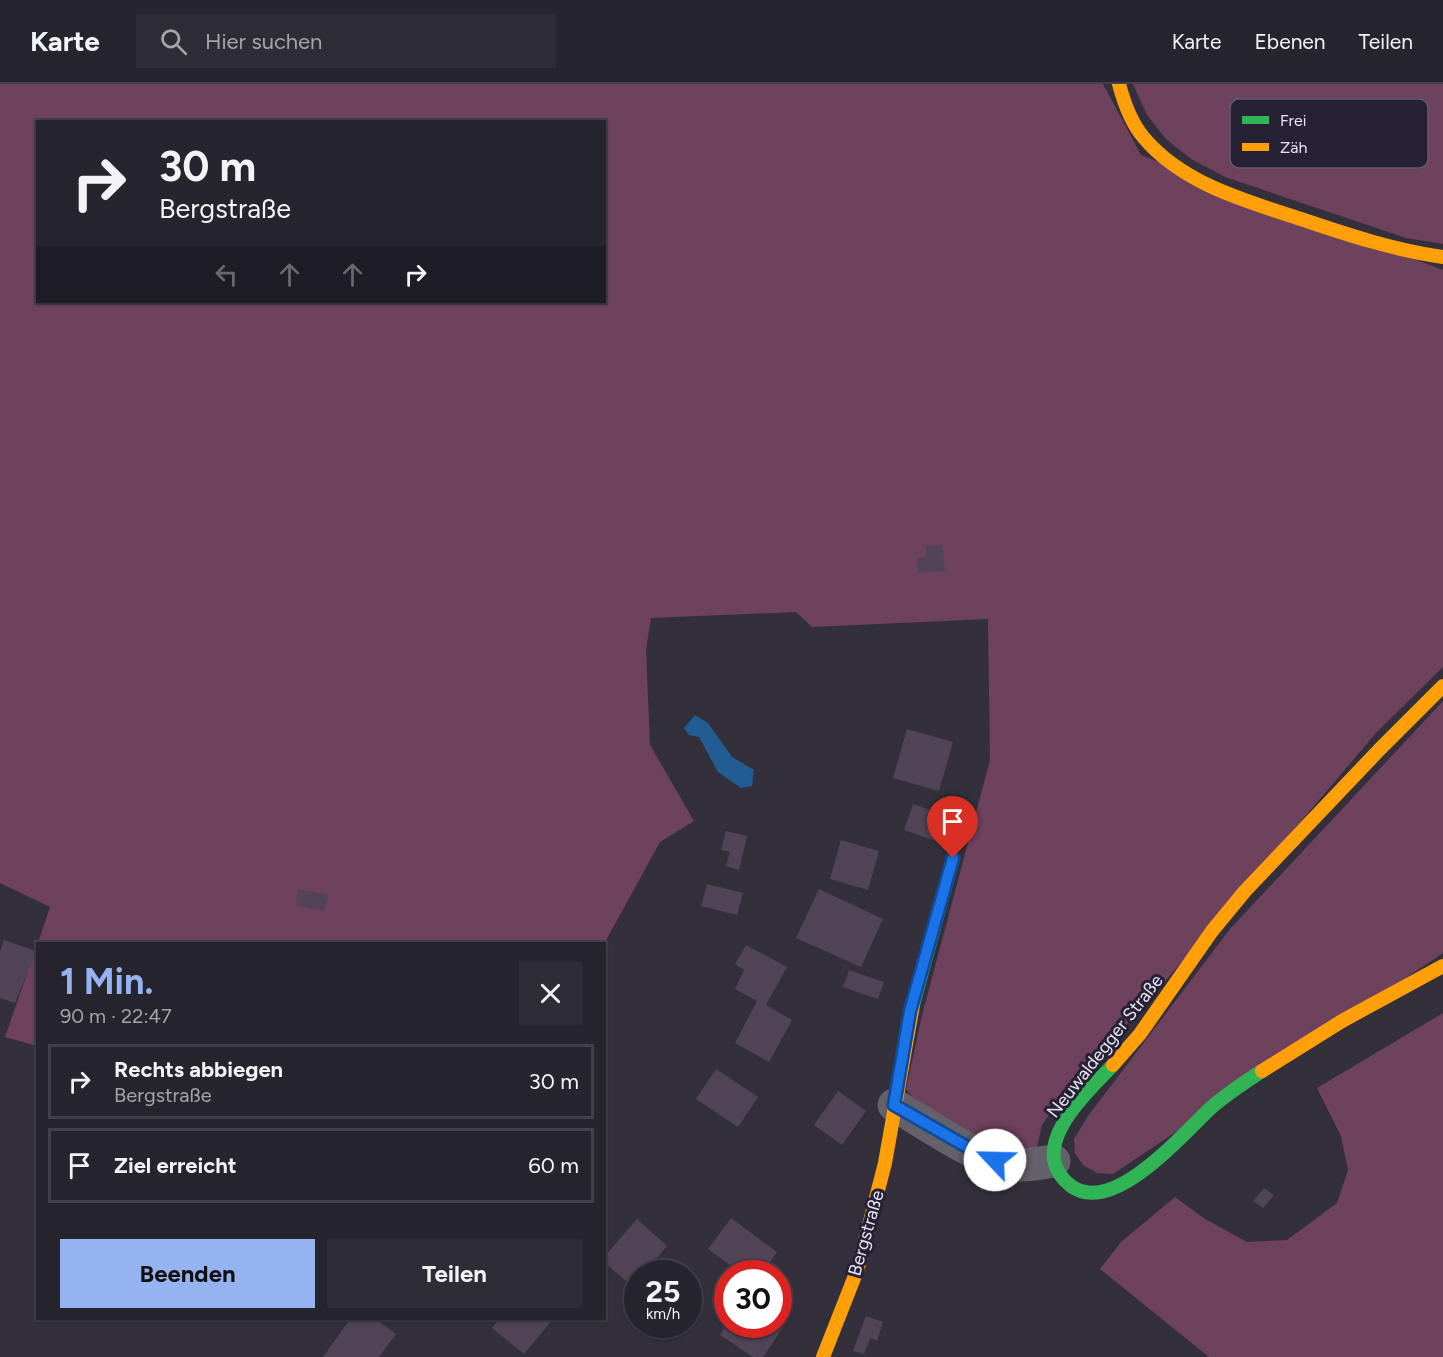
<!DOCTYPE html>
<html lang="de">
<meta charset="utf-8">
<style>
:root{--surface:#26242d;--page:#2e2c35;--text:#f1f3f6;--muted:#a4a4aa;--line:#424149;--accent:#95b2f1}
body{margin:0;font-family:Figtree,sans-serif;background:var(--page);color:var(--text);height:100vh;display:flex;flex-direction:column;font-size:22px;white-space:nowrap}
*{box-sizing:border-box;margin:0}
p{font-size:20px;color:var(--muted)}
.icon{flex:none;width:33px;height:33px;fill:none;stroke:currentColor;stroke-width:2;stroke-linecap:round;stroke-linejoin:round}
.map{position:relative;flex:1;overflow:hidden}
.drawer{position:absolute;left:36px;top:858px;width:570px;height:378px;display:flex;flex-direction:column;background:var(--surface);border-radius:0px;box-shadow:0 2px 4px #0004,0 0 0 2px var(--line)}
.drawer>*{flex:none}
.top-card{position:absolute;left:36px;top:36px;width:570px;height:183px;border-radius:0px;box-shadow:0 2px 4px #0004,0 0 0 2px var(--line);background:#26242d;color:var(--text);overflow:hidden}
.speed{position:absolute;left:624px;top:1176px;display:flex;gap:12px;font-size:30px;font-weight:700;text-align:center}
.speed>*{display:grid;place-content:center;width:78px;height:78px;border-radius:50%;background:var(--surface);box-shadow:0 2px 4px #0004,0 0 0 2px var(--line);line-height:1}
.speed small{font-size:15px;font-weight:400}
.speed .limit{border:9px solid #d22;background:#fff;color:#111}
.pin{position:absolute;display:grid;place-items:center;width:51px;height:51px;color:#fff;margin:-62px -26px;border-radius:50% 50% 50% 0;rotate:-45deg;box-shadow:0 0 6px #0007}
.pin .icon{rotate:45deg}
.me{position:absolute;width:66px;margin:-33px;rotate:294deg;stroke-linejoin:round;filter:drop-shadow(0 0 4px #0008)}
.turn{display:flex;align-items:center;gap:21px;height:126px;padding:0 24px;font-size:27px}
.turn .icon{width:78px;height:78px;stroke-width:2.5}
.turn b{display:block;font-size:42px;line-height:51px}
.lanes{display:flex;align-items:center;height:57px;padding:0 24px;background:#0003;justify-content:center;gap:30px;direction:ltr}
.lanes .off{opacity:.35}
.round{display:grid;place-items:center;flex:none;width:63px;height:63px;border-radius:0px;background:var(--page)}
.overview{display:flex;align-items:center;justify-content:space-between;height:102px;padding:0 24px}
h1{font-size:36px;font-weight:700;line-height:45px;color:var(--accent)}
.primary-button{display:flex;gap:12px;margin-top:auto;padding:12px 24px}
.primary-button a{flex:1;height:69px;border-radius:0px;background:var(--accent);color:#111;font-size:24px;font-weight:700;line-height:69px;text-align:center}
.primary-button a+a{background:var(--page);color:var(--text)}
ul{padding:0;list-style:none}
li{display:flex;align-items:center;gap:18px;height:75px;margin:0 12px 9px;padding:0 12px;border:3px solid var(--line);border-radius:0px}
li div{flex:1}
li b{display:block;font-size:22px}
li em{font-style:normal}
header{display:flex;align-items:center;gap:36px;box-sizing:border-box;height:84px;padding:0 30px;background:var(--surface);border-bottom:2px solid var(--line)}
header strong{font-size:28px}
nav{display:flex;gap:33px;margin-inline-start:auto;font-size:21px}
.search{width:420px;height:54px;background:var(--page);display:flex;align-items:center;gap:15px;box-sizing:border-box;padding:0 21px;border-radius:0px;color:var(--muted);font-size:22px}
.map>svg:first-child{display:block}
.green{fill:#6e415d;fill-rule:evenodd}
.water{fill:#215d92}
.building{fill:#504456}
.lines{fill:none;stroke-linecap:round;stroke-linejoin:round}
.street{stroke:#64616a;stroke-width:33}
.fast{stroke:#30b455;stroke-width:14}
.slow{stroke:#ff9f0a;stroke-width:14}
.route-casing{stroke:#114b97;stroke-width:15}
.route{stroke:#1a73e8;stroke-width:10}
.labels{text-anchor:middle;stroke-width:6;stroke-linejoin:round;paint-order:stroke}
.street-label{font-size:18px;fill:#e7e4f2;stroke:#272136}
.key{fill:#272136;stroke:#615c6e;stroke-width:1.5}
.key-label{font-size:16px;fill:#e7e4f2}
</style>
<header>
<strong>Karte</strong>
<div class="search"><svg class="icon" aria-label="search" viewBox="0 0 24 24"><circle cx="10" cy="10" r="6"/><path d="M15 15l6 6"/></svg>Hier suchen</div>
<nav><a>Karte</a><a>Ebenen</a><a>Teilen</a></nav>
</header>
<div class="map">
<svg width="1443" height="1273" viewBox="0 0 1443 1273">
<rect width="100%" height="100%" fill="#33303c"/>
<g class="green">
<path d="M0,0H1103L1141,71L1443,186V583L1376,649L1155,909L1060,1015L1042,1041L1037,1063L1016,1070L994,1067L916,1018L906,1005L922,931L990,676L988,535L812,543L796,528L651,534L646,566L650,661L694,737L660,758L604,860L38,859L50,823L0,799ZM38,38H604V218H38Z"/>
<path d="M1133,0H1443V160L1406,154L1225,93L1191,75L1166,55L1147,31Z"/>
<path d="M1443,617V869L1113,1090L1097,1089L1083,1081L1075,1069L1074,1055L1088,1032L1230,845Z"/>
<path d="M37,861V962L5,953Z"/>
<path d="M1443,929V1273H1209L1100,1185L1121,1158L1175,1113L1205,1135L1247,1158L1287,1156L1337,1119L1348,1086L1341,1052L1317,1004Z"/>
</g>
<path class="water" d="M695,631L708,639L732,673L754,686L752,702L741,704L718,688L699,653L689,651L684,644Z"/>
<g class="building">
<path d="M942,461L945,487L918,489L917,474L926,473V462Z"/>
<path d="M907,645L953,658L939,707L893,694Z"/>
<path d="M913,720L948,732L939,758L904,746Z"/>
<path d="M726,747L747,752L739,786L726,782L730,768L721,766Z"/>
<path d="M841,756L879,767L868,806L830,795Z"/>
<path d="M707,800L743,809L737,831L701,822Z"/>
<path d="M298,805L328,811L324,827L296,821Z"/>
<path d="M819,805L883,835L861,883L796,854Z"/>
<path d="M4,856L36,867L15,919L0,914V868Z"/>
<path d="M746,861L787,883L766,921L792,936L769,978L735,959L757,917L735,905L744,886L735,880Z"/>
<path d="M849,886L884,898L878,915L843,903Z"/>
<path d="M716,985L758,1013L738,1043L696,1015Z"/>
<path d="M838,1007L866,1027L842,1061L814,1041Z"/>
<path d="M1264,1104L1274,1111L1263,1124L1253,1117Z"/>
<path d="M731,1134L777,1168L761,1190H742L708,1165Z"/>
<path d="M637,1135L667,1162L643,1190H638V1196L632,1202L604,1178V1173Z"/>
<path d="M866,1232L883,1238L877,1257L870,1254L864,1270L853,1267Z"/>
<path d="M351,1234H374L396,1250L379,1273H323Z"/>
<path d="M500,1234H554L524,1270L492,1244Z"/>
<path d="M778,1238L784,1242L763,1273H753L720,1251L727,1240H778Z"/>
</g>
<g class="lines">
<path class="street" d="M894,1021C927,1040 971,1072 1007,1080C1022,1083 1039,1079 1054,1077"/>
<g class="fast">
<path d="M913,921L953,774"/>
<path d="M1113,981C1092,1003 1049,1042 1054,1076C1056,1086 1062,1095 1071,1102C1114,1133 1184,1048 1213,1022C1228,1009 1245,998 1262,987"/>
</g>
<g class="slow">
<path d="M1119,0C1124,19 1131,39 1144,54C1183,100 1246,117 1301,135C1348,151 1394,166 1443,173"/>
<path d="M1113,981L1140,950L1212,847L1245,807L1379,666L1443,602"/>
<path d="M1262,987L1342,937L1443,882"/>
<path d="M823,1273L858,1184L885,1079L913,921"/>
</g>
</g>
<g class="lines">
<g class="route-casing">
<path id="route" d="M953,774L910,927L894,1021L981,1071L995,1076"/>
</g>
<use href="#route" class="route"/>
</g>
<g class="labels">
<g class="street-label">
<text transform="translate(1105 962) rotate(-52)" y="6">Neuwaldegger Straße</text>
<text transform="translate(866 1149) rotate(-74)" y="6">Bergstraße</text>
</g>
</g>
<rect x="1230" y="15" width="198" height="69" rx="9" class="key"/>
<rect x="1242" y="32" width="27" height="8" fill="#30b455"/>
<rect x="1242" y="59" width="27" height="8" fill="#ff9f0a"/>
<g class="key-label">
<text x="1280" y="42">Frei</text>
<text x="1280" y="69">Zäh</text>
</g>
</svg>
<div class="speed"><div>25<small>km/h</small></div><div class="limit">30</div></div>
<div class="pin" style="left:953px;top:774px;background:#d93025"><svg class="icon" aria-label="arrive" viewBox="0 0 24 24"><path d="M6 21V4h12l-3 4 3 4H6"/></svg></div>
<svg class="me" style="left:995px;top:1076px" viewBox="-20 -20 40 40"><circle r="19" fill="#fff"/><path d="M0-13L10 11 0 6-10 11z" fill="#1a73e8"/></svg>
<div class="top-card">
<div class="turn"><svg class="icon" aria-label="right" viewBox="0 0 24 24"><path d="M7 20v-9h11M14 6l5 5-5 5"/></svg><div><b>30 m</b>Bergstraße</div></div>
<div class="lanes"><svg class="icon off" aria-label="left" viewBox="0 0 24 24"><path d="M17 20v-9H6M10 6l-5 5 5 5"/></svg><svg class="icon off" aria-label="ahead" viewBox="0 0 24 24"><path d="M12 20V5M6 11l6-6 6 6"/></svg><svg class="icon off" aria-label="ahead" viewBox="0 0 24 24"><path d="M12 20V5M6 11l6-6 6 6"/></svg><svg class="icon" aria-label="right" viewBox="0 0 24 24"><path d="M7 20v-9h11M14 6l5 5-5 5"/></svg></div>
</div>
<section class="drawer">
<div class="overview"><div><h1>1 Min.</h1><p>90 m · 22:47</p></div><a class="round"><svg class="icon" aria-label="close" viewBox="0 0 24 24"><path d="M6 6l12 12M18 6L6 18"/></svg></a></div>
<ul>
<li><svg class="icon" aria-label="right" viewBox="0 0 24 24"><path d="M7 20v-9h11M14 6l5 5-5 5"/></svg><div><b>Rechts abbiegen</b><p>Bergstraße</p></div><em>30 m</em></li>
<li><svg class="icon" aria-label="arrive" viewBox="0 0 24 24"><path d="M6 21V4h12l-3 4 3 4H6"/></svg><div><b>Ziel erreicht</b></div><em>60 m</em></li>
</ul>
<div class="primary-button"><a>Beenden</a><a>Teilen</a></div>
</section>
</div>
